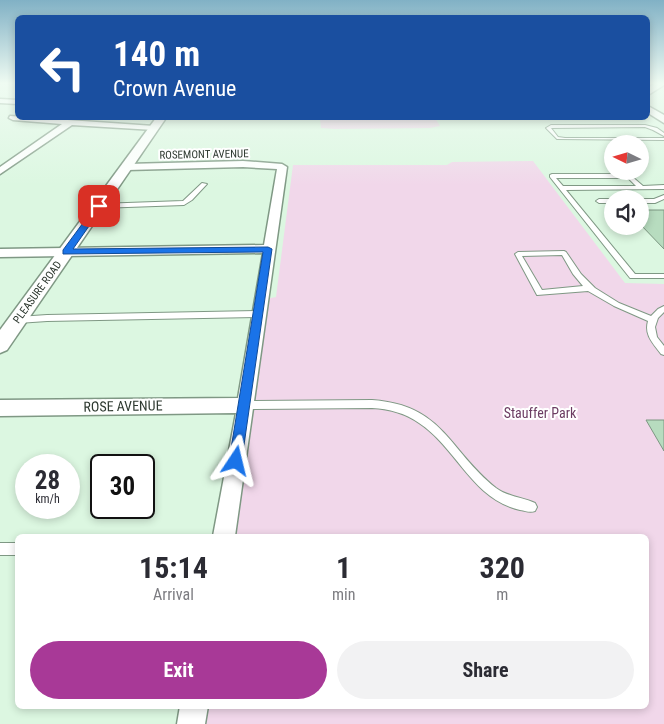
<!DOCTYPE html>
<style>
:root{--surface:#fff;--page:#f2f2f3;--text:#2b2b33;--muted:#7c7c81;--accent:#a83997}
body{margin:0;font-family:"Roboto Condensed",sans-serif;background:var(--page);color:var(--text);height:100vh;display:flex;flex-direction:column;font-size:19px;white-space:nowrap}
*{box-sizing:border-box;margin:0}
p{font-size:16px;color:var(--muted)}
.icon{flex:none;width:28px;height:28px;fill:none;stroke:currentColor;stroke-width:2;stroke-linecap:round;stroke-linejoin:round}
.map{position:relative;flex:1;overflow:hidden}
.panel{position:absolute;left:15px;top:534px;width:634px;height:175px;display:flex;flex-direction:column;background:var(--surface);border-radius:8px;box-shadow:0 2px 8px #0003}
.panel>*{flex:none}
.hud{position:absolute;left:15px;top:15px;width:635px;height:105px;border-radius:8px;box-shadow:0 2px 8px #0003;background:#1a4fa0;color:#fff;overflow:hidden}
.needle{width:32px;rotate:275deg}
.fabs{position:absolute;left:604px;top:135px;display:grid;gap:10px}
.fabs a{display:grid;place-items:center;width:45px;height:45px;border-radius:50%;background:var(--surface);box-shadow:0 2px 8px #0003;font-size:25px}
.speed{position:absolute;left:15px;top:454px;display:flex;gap:10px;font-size:25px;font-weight:700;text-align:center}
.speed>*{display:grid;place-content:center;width:65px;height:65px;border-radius:50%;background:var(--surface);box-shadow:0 2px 8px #0003;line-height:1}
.speed small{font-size:12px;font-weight:400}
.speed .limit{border:2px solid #111;border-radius:8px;background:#fff;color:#111}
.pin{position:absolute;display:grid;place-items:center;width:42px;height:42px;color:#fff;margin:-21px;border-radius:10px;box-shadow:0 2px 8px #0006}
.me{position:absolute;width:55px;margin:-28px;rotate:10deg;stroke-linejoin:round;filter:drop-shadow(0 0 4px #0008)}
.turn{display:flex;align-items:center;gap:18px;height:105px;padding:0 15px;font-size:22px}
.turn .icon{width:65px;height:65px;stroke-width:2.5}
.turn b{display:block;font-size:35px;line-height:42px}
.eta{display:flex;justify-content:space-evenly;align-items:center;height:85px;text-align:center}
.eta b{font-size:30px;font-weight:700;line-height:35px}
.button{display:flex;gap:10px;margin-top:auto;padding:10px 15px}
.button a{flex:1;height:58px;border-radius:30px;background:var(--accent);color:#fff;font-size:20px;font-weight:700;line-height:58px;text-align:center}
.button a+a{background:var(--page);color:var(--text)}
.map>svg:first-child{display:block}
.green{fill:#f1d7ea}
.building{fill:#b7dcbf;stroke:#7d9682}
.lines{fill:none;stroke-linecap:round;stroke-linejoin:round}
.service-casing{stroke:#7f9884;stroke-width:2}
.minor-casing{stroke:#7f9884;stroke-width:3}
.tertiary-casing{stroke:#7f9884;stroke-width:3}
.service{fill:#fff;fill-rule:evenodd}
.minor{fill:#fff;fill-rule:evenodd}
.tertiary{fill:#fff;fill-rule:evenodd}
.route{fill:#1a73e8;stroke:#114b97}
.labels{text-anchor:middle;stroke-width:4;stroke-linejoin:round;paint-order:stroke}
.far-street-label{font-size:11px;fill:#2e3930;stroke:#fff}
.street-label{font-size:14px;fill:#2e3930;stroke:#fff}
.park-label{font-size:14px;fill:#6c3c62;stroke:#fff}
</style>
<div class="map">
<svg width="664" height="724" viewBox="0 0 664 724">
<rect width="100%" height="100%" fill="#dcf7e1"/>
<g class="green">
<path d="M320,118H435L440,126L430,128L335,129L321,128Z"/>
<path d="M533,161L625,283L664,284V724H191L194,706H646V536H224L246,405L261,300L276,297L293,165H447L452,162Z"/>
</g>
<g class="building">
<path d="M640,210H664V249L640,224Z"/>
<path d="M646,420H664V451Z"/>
</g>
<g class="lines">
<g class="service-casing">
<g id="service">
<path d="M551,125H645L657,128L664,133V136L653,130L645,127L551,128L558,137L565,138H664V140L557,139L546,128Z"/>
<path d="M552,174H629L643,186L664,185V189L566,190L635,274H664V278H630L550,177V175ZM556,178H628L636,186H563Z"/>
<path d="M202,183L207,184L192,200L184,205L99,208L96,206L99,204L183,201Z"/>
<path d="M664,195V199L655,203H640V199H654Z"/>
<path d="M612,199V203H599L596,201L599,199Z"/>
<path d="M564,251L566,252L581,274L595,288L619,303L651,316L658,309L664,306V312L658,318L655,327L657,337L664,346V355L661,354C653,343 644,335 648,321L614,306L588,291L537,295L515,254L518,252ZM562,255L573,274L583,286L542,290L522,256Z"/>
<path d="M259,311L263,314L259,317L47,321L18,323L14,320L18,317L47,315Z"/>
<path d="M372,400C444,405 448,450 496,488C508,497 522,497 535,503L537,507L535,511C530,513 526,511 520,510C472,499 457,448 419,423C405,413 389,409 372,408L246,409L243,408L241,405L243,402L246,401Z"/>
<rect x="0" y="543" width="18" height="12"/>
</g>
</g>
<g class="minor-casing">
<g id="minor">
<path d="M0,99L18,100V104L0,103Z"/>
<path d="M10,116L154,126L158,128L154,130L72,125L0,174V167L62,124L13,120L9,118Z"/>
<path d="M243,161L282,164L287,167L235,536H213L236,413L0,416V400L238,398L263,253L0,257V249L264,245L277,169L243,167L127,170L122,167L127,164Z"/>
<path d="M180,706H208L205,724H177Z"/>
</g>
</g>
<g class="tertiary-casing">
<g id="tertiary">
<path d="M655,83H664V85L648,95V88Z"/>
<path d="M648,106L664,115V123L648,113Z"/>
<path d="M156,118H166L7,350L0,353V330Z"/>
</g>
</g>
<use href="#service" class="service"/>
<use href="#minor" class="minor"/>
<use href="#tertiary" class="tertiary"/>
</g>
<linearGradient id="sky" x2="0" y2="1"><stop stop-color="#81b1c5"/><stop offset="0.45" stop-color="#effbf2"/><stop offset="1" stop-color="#effbf2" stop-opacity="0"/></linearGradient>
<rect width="664" height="185" fill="url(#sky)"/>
<path class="route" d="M99,203L103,206L73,249L268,247L272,249L241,466L236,468L231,466L229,461L263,252L63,254V250L97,204Z"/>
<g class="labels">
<g class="far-street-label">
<text transform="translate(204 154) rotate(-1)" y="4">ROSEMONT AVENUE</text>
<text transform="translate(37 292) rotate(-54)" y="4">PLEASURE ROAD</text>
</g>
<g class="street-label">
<text transform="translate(123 406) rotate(-1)" y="5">ROSE AVENUE</text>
</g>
<g class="park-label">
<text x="540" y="418">Stauffer Park</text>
</g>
</g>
</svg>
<div class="fabs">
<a><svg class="needle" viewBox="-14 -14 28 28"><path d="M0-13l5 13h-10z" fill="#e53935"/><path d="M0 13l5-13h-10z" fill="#7c7c81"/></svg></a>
<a><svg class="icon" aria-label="sound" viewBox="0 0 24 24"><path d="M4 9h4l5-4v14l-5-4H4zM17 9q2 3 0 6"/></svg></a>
</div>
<div class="speed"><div>28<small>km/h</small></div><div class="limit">30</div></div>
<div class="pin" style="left:99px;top:206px;background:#d93025"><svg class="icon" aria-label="arrive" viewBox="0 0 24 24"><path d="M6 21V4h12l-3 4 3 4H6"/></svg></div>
<svg class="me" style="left:236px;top:461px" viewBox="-20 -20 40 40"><path d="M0-17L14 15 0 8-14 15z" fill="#1a73e8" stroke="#fff" stroke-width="4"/></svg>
<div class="hud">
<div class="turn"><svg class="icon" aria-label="left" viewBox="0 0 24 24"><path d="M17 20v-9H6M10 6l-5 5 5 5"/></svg><div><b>140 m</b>Crown Avenue</div></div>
</div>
<section class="panel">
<div class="eta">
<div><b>15:14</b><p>Arrival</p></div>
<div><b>1</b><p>min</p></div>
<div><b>320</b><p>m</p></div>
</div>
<div class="button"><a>Exit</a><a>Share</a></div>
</section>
</div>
